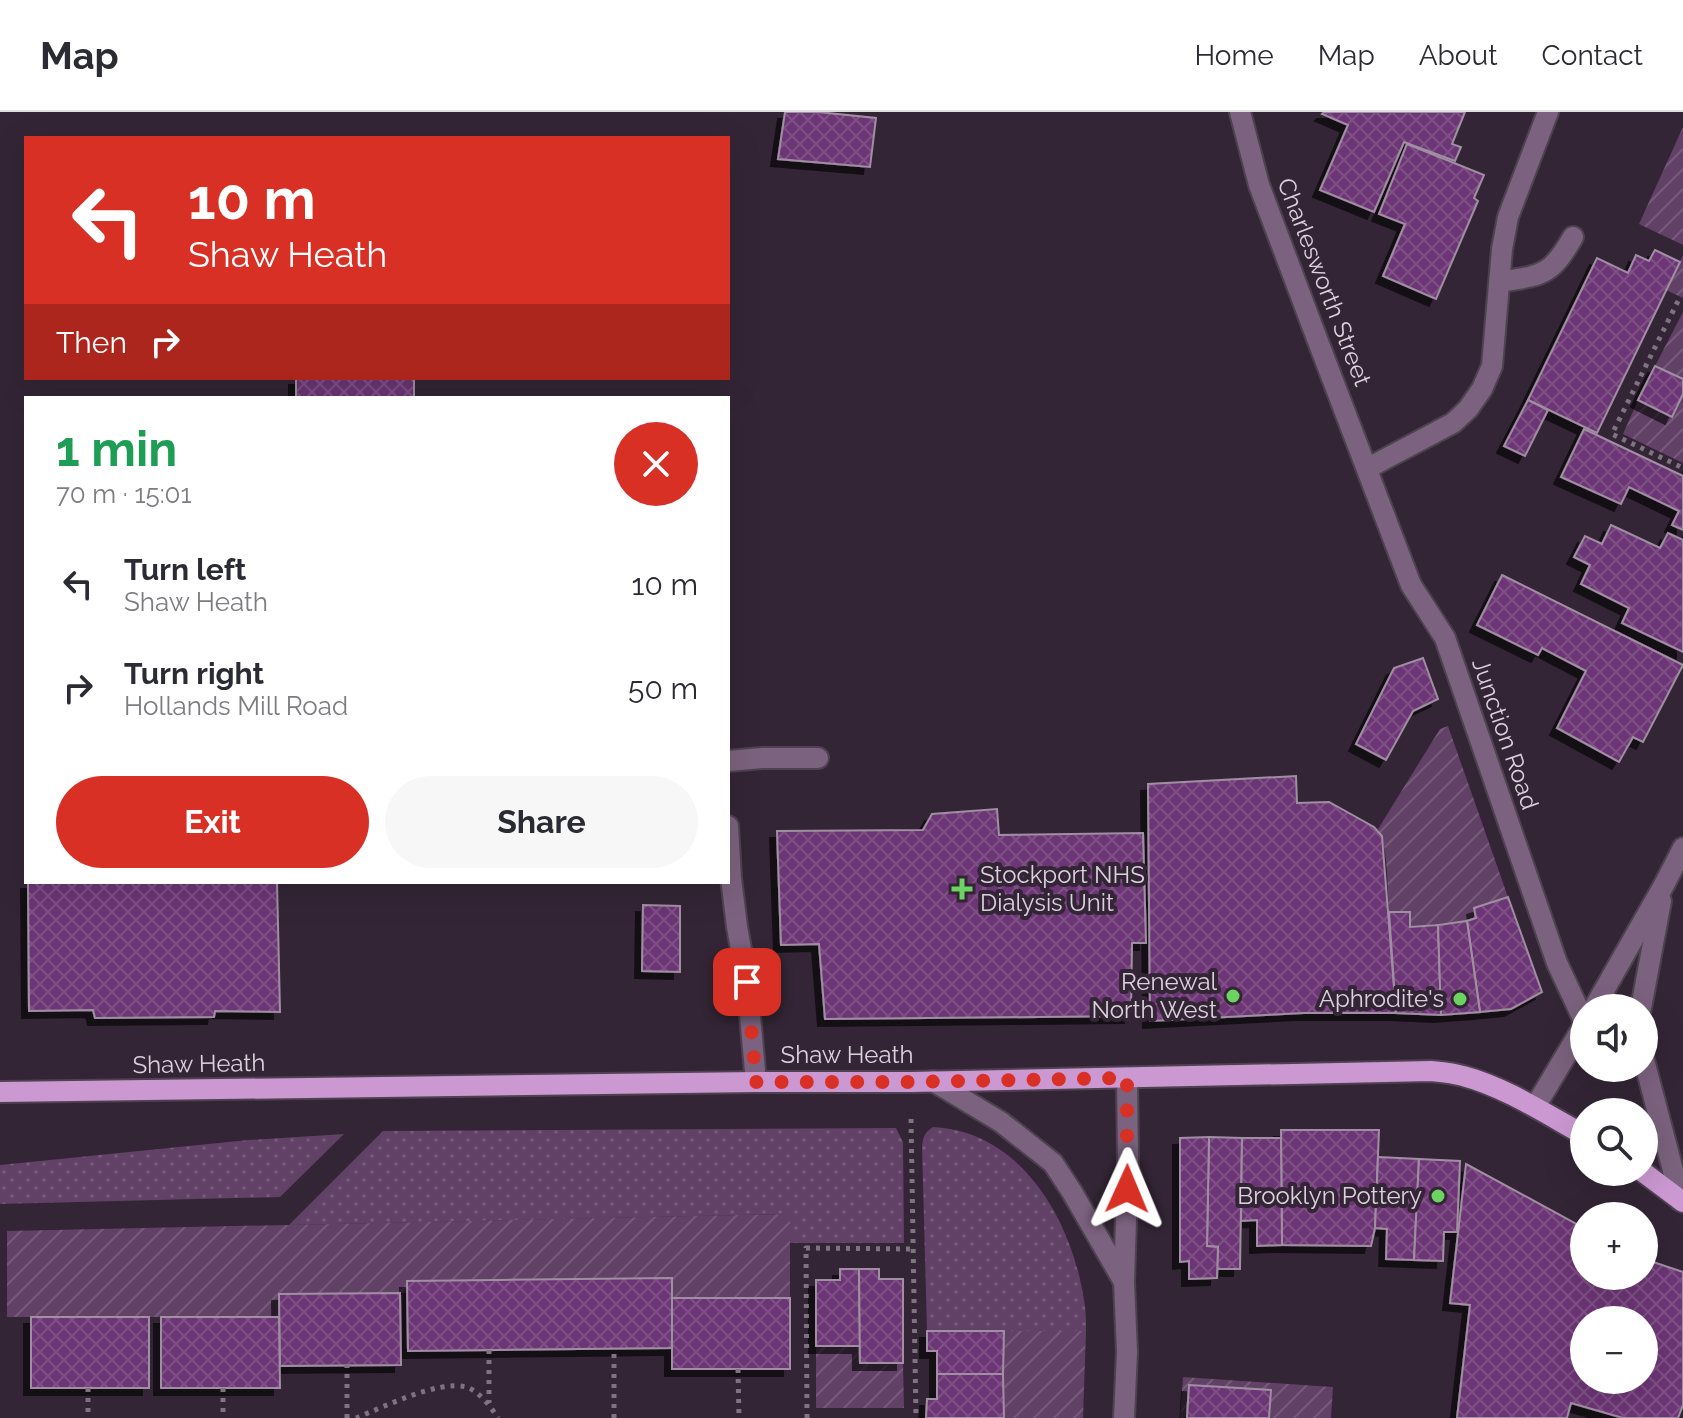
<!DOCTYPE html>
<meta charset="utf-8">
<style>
:root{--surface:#fff;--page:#f7f7f7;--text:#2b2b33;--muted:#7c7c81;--line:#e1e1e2;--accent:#d93025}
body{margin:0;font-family:Raleway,sans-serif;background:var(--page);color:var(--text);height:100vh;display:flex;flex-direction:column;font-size:30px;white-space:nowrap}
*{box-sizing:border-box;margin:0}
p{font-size:26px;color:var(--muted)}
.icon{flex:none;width:44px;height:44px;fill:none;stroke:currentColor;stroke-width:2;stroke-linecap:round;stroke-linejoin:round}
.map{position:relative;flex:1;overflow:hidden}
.drawer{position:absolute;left:24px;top:284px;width:706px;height:488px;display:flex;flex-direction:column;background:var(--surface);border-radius:0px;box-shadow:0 8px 32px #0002}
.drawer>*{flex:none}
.top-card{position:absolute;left:24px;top:24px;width:706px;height:244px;border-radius:0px;box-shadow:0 8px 32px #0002;background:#d93025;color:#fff;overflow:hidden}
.tools{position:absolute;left:1570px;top:882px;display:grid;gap:16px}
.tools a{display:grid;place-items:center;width:88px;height:88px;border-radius:50%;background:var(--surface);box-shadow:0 8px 32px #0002;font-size:40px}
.pin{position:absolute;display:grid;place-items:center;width:68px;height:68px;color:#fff;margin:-34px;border-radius:16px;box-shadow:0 4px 12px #0006}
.me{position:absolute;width:88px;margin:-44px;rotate:1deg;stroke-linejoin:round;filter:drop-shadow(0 0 6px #0008)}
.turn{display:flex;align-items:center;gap:28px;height:168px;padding:0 32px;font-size:36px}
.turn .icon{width:104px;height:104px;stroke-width:2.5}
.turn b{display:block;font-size:56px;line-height:68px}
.then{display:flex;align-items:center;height:76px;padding:0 32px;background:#0003;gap:16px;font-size:30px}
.round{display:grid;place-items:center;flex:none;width:84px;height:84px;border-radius:42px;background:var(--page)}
.summary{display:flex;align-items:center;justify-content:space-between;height:136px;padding:0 32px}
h1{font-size:48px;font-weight:700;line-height:60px;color:#1e9e55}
.button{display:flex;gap:16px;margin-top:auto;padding:16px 32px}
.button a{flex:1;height:92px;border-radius:48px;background:var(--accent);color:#fff;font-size:32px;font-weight:700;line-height:92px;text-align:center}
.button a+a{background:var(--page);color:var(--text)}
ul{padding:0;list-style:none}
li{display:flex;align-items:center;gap:24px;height:104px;padding:0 32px}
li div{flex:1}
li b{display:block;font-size:30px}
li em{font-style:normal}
header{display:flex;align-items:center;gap:48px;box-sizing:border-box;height:112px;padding:0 40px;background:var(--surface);border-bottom:2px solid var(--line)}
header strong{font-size:38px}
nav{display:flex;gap:44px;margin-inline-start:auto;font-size:28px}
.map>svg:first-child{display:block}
.grass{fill:url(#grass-dots)}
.garden{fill:url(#garden-furrows)}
.building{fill:url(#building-cross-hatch);stroke:#a08fa2;stroke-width:2;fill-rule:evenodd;filter:url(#shadow)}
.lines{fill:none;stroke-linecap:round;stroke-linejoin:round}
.minor-casing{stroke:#4e4150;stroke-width:24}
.major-casing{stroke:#4e4150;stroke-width:24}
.path{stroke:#7f7381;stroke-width:5;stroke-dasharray:4 6;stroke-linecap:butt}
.minor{stroke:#7b627e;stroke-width:20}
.major{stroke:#cb98d2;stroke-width:20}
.route{stroke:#d93025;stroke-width:14;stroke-dasharray:0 25.2}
.poi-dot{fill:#6cd362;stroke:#332535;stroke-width:3}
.labels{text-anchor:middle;stroke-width:8;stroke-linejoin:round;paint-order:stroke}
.street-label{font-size:24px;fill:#dbd1dc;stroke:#332535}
.poi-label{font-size:24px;fill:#dbd1dc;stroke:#332535;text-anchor:end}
</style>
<header>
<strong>Map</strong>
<nav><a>Home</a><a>Map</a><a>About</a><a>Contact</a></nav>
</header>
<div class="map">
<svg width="1683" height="1306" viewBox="0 0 1683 1306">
<defs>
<pattern id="grass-dots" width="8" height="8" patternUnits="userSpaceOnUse" patternTransform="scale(2)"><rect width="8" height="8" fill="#614166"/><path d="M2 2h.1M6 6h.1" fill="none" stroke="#775b7b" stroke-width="1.8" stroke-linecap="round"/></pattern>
<pattern id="garden-furrows" width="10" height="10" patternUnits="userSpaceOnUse" patternTransform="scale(2)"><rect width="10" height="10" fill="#614166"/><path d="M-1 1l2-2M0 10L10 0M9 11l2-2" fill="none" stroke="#775b7b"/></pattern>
<pattern id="building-cross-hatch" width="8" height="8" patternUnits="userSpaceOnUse" patternTransform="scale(2)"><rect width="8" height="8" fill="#6c3574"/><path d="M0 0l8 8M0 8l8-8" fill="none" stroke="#805187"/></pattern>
<filter id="shadow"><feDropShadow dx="-7" dy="7" stdDeviation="0" flood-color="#0009"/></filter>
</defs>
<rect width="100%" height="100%" fill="#332535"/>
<g class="grass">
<path d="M933,1015C1021,1019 1072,1108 1084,1188C1086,1198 1086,1208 1086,1219H927L922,1034C923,1025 925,1020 933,1015Z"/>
<path d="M896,1016L903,1030L904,1131H790L789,1102L289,1113L383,1019Z"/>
<path d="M344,1022L280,1085L0,1092V1053L248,1028Z"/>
</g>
<g class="garden">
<path d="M1683,15V133L1639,112Z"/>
<path d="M1683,143V186L1666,178Z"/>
<path d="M1683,200V267L1655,254Z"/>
<path d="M1683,282V351L1623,322L1638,288L1672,304Z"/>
<path d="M1448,614L1508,785L1474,796L1476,806L1467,809L1410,815L1409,800H1389C1387,779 1389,735 1378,717L1440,617Z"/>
<path d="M790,1102V1186H672L671,1166L408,1169L407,1181L279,1182V1205H7V1119Z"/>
<path d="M1004,1219H1086L1083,1306H1004Z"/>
<path d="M816,1234H860V1251H903L904,1296H816Z"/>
<path d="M1183,1265L1333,1275L1331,1306H1269L1271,1279L1189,1273L1187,1306H1180Z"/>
</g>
<g class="building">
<path d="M785,0H818L876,6L870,55L778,47Z"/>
<path d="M1324,0H1465L1452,32L1461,35L1455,49L1404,30L1374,100L1320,78L1348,13L1322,2Z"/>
<path d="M1407,32L1484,63L1474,86L1478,89L1436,187L1383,164L1405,112L1379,102Z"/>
<path d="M1655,138L1680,150L1597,321L1528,288L1597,146L1628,161L1636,143L1649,149Z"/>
<path d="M1655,254L1683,267V282L1672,305L1638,288Z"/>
<rect x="296" y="266" width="118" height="20"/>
<path d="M1528,288L1548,298L1525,344L1504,334Z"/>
<path d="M1584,317L1683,364V418L1672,413L1679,399L1629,375L1621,392L1561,365Z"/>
<path d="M1611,413L1660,436L1668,421L1683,428V540L1622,511L1629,496L1581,472L1590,453L1574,445L1585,424L1602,432Z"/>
<path d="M1502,463L1683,553L1643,630L1633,625L1619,650L1557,616L1586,559L1542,536L1538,543L1477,513Z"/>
<path d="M1423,546L1438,587L1413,599L1386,648L1356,632L1394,556Z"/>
<path d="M1296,664L1297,691L1329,690L1374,715L1382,724L1396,901H1303L1150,909L1148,672Z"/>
<path d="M997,697L999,723L1143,721L1146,831H1132L1131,904L825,907L819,832L781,833L777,719L923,718L932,702Z"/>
<path d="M28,770H277L280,900L215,899L214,905L95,906L93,898L29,899Z"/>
<path d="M1508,785L1542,880L1511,897L1480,900L1467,809L1476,806L1474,796Z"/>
<path d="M643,793L680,794V860L642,859Z"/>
<path d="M1389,800H1410V815L1438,813L1441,903L1396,901Z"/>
<path d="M1467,809L1480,900L1441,903L1438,813Z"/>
<path d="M1281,1018H1379L1375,1116L1371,1134L1282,1133Z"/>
<path d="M1209,1025L1242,1026L1240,1157H1217L1218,1135L1207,1134Z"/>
<path d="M1209,1025L1207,1134L1218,1135L1217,1166L1189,1167V1149L1180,1150V1026Z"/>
<path d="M1242,1026H1281L1282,1133L1257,1134V1108L1241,1109Z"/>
<path d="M1378,1045L1419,1047L1414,1148L1386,1147L1387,1117L1375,1116Z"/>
<path d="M1419,1047L1460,1049L1457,1120H1444L1443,1149L1414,1148Z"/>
<path d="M1466,1052L1584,1116V1164H1644V1147L1683,1160V1293L1678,1306H1623L1571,1291L1567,1306H1457L1470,1193L1450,1191ZM1584,1208H1644V1268H1584Z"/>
<path d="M840,1157H859L860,1234H816V1168H840Z"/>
<path d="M859,1157H879V1167H903V1251H860Z"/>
<path d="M672,1166V1236L408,1239L407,1169Z"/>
<path d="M400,1181L401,1253L280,1254L279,1182Z"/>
<rect x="672" y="1186" width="118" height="71"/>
<rect x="31" y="1205" width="118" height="71"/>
<path d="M161,1205H279L280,1276H161Z"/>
<path d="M927,1219H1004L1003,1262H937V1239H927Z"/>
<path d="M937,1262H1003L1004,1306H926L927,1287H937Z"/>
<path d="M1189,1273L1271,1278L1269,1306H1187Z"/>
</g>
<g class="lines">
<g class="minor-casing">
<g id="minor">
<path d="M1240,0L1259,73L1319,232L1411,473L1445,526L1557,851L1584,909"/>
<path d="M1500,170C1542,163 1551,164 1573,125"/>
<path d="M1368,356L1453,311L1468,297L1482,277L1492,254L1502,137L1508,105L1548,0"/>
<path d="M728,649L762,646H818"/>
<path d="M728,714L731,766L737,815L747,870L756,970"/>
<path d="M1594,896L1664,773L1683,736"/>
<path d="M1641,896L1661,789"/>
<path d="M1644,948L1681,1089"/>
<path d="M933,969L1001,1010L1053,1051L1072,1080L1124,1170"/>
<path d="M1535,995L1584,913"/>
<path d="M1124,1306L1127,1240L1124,1170L1128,1046L1127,966"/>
</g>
</g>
<g class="major-casing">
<g id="major">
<path d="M0,980L756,970H911L1431,959C1441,960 1453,961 1463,964C1505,975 1546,1002 1584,1023"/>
<path d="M1643,1060L1683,1090"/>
</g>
</g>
<g class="path">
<path d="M1678,189L1612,322L1683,356"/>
<path d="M911,1007L916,1306"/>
<path d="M489,1238V1291"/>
<path d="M738,1257L739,1306"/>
<path d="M88,1276V1306"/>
<path d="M223,1276V1306"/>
<path d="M347,1306V1253"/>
<path d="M356,1306C384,1295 437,1268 466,1275C479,1279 491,1295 498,1306"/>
<path d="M614,1306V1237"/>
<path d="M807,1306L806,1136L913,1137"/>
</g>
<use href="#minor" class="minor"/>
<use href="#major" class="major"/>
</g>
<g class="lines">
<path class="route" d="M747,870L756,970H911L1127,966V1077"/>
</g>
<g class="poi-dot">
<path d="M958 765h8v8h8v8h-8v8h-8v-8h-8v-8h8z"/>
<circle cx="1233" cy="884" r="8"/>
<circle cx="1460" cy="887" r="8"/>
<circle cx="1438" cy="1084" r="8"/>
</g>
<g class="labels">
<g class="street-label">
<text transform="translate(1324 170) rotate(69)" y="8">Charlesworth Street</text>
<text transform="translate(1505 622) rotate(71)" y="8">Junction Road</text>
<text x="847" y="951">Shaw Heath</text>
<text transform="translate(199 952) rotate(-1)" y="8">Shaw Heath</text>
</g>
<g class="poi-label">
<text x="980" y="771" text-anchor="start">Stockport NHS<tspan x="980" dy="28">Dialysis Unit</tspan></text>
<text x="1217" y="878">Renewal<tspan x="1217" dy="28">North West</tspan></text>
<text x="1444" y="895">Aphrodite's</text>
<text x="1422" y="1092">Brooklyn Pottery</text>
</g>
</g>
</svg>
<div class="tools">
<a><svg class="icon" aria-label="sound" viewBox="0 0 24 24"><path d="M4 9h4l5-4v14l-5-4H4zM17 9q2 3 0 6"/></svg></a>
<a><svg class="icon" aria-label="search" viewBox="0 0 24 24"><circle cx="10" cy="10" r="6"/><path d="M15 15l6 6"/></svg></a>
<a>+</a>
<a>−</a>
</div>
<div class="pin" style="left:747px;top:870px;background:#d93025"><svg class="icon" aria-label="arrive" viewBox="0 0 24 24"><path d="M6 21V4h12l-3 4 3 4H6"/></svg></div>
<svg class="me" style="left:1127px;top:1077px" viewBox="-20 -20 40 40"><path d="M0-17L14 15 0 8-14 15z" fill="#d93025" stroke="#fff" stroke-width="4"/></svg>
<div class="top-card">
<div class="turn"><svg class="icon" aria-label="left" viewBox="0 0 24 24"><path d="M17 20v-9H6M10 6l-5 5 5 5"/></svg><div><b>10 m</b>Shaw Heath</div></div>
<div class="then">Then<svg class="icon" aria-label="right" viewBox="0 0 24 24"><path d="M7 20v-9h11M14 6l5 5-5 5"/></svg></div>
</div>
<section class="drawer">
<div class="summary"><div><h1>1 min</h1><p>70 m · 15:01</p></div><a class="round" style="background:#d93025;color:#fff"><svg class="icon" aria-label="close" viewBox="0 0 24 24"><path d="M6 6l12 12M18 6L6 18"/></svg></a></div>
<ul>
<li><svg class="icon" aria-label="left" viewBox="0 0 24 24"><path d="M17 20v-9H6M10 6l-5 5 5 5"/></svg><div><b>Turn left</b><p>Shaw Heath</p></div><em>10 m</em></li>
<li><svg class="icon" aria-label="right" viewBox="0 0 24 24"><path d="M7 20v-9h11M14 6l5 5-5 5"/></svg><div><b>Turn right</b><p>Hollands Mill Road</p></div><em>50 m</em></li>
</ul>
<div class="button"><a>Exit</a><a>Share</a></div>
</section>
</div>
